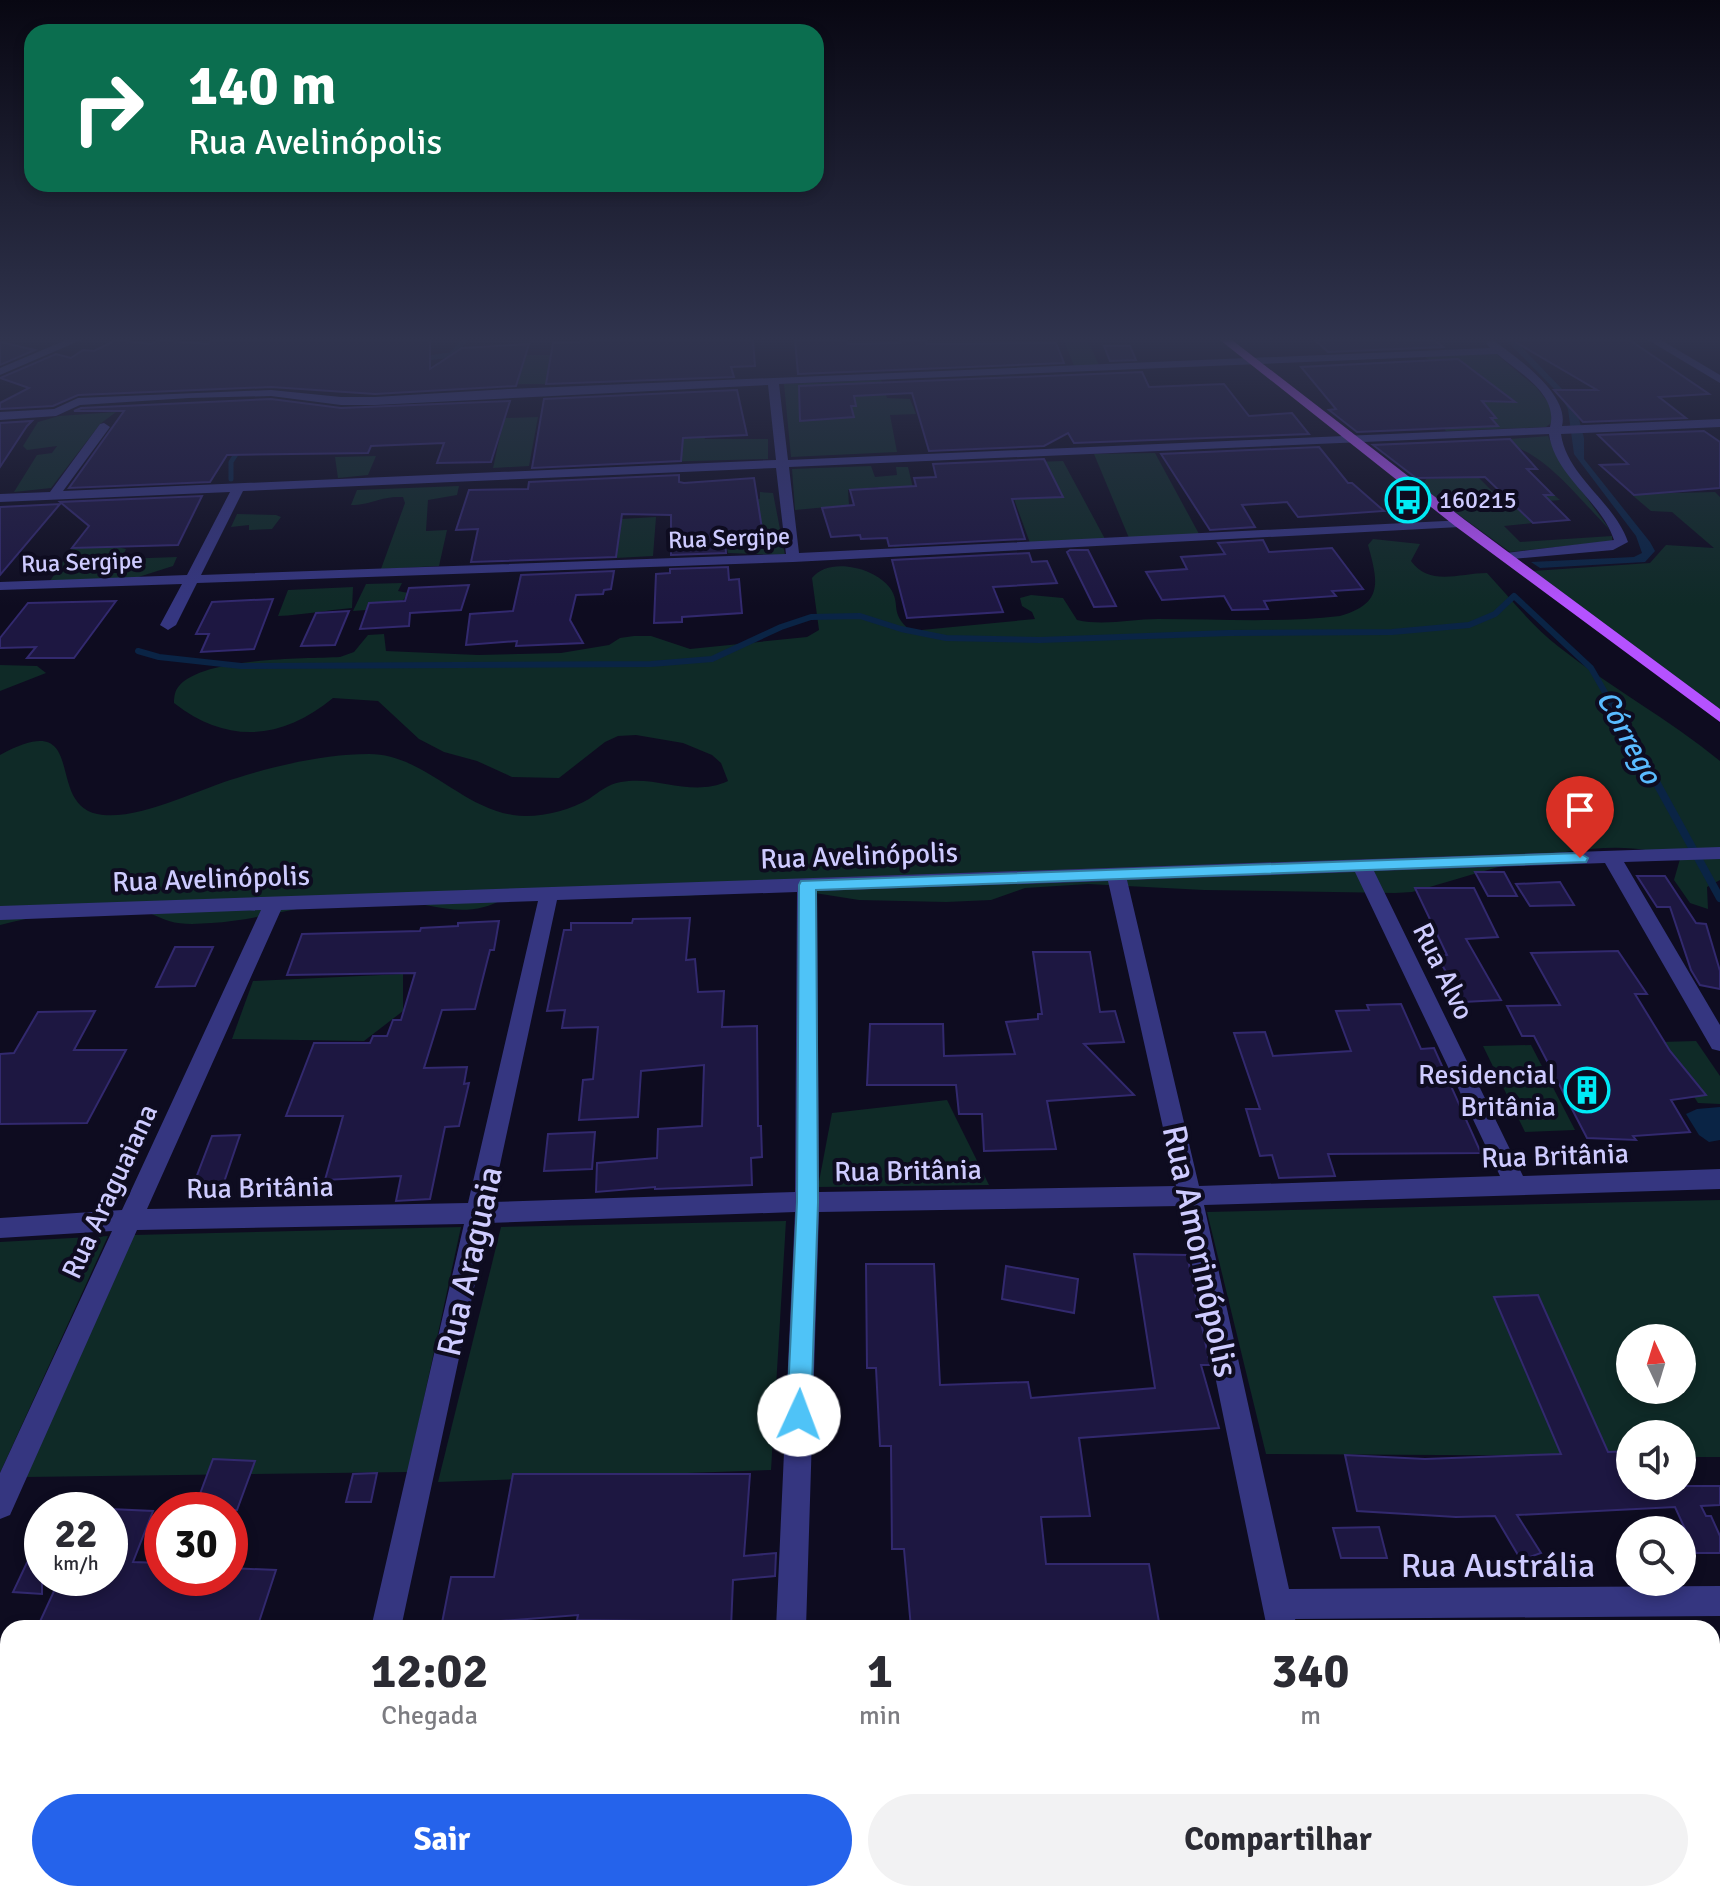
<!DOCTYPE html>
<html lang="pt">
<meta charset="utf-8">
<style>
:root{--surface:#fff;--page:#f2f2f3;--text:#2b2b33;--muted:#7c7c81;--accent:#2563eb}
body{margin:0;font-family:Signika,sans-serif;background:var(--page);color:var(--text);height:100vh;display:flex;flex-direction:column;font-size:30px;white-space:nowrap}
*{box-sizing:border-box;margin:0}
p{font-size:26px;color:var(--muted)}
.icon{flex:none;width:44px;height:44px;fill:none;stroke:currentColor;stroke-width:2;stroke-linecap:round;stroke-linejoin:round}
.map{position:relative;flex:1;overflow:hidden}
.side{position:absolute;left:0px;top:1620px;width:1720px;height:282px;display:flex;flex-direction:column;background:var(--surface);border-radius:24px 24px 0 0;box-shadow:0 4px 12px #0003}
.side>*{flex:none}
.top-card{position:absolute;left:24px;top:24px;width:800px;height:168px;border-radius:24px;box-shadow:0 4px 12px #0003;background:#0b6e4f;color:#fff;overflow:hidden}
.needle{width:52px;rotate:356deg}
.tools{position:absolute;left:1616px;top:1324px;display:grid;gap:16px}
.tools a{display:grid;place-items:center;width:80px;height:80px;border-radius:50%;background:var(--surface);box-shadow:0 4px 12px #0003;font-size:40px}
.speed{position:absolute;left:24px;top:1492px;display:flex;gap:16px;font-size:40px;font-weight:700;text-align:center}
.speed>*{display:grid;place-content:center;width:104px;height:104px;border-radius:50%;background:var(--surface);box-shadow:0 4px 12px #0003;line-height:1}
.speed small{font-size:20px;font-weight:400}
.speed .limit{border:12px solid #d22;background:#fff;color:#111}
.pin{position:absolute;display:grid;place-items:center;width:68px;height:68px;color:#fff;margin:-82px -34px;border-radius:50% 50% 50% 0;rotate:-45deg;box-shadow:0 0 8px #0007}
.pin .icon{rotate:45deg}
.me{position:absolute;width:88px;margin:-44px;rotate:2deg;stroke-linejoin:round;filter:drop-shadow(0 0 6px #0008)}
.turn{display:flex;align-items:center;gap:28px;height:168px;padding:0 32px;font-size:36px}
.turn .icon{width:104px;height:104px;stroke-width:2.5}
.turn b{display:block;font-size:56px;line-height:68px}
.eta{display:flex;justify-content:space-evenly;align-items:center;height:136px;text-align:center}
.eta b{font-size:48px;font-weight:700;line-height:56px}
.cta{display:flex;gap:16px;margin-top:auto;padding:16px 32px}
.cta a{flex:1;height:92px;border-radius:48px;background:var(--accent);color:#fff;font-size:32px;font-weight:700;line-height:92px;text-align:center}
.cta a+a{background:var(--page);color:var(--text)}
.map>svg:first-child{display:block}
.green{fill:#0f2a27;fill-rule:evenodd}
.water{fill:#0a2445}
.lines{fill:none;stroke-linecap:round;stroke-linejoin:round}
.stream-far2{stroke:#0a2445;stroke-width:5}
.stream-far1{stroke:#0a2445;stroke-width:6}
.stream{stroke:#0a2445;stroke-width:8}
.building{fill:#1d1741;stroke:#32296e;stroke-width:2}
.minor{fill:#353680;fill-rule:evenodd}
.major{fill:#b552ff;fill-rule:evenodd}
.route{fill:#4fc3f7;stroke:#337fa1;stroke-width:2}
.labels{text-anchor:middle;stroke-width:8;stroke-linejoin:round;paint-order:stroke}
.far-poi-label{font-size:24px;fill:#cecbff;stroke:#0e0c20;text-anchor:start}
.far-street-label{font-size:24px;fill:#cecbff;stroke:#0e0c20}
.street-label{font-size:28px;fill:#cecbff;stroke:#0e0c20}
.poi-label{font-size:28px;fill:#cecbff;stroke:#0e0c20;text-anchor:end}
.water-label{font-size:30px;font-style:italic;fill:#59bbff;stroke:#0e0c20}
.near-street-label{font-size:34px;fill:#cecbff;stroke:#0e0c20}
</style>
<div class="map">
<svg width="1720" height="1901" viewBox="0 0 1720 1901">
<rect width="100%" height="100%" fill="#0e0c20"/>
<g class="green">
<path d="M1064,340H1087L1099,365L1074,366Z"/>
<path d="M1495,353L1536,387L1552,407L1551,423L1546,427L1446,431L1423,401L1437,372L1426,357Z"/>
<path d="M509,355H554L547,384H518L521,367Z"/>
<path d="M881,380L887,398L910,399L916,414L890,415L897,452L791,457L784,384Z"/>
<path d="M116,412L100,424L51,488L14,492L37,455L52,453L57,446L27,450L23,446L38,422L59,416Z"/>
<path d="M538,417L529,466L493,468L504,418Z"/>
<path d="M702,426L705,439H768V459L658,462L680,449L687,427Z"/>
<path d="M1548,436L1558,458L1610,530C1583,503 1548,456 1512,446L1510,439Z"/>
<path d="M1155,453L1199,534L1129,538L1094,454Z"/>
<path d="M376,456L368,475L338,478L335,457Z"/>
<path d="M1063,461L1105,539L1030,543L1014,499L1046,498L1035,462Z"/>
<path d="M871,466L875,477L897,475L896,467H908L925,538H918V545L894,547L878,487L848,490L849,505L795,510L792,469Z"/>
<path d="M1471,477L1479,478L1496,495H1554L1560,500L1514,504L1533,523L1504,526L1520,542L1612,536V541L1510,552L1418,485L1424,484L1426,479Z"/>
<path d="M459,486L457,495L428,500L426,531L447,530L439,566L381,569L405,503L403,497C380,496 372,505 351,505L357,490Z"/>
<path d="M760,492L773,493L785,555L728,553L725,538L763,535L760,518L752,500L760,499Z"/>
<path d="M1715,492L1720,497V710L1533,571L1650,563L1666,545L1714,548L1672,512L1651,511L1631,494Z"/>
<path d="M237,514L276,515L281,517L272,529L249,530V525L231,527Z"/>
<path d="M656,517L653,556L616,558L621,519Z"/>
<path d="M78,539H117L113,546L126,549L121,559L177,557L173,566L129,580L50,581Z"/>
<path d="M1373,539L1420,544L1411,561C1430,587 1459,573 1487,573C1510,598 1532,626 1559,647C1611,688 1669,719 1720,761V880L1707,887L1708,909L1690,903L1674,880L1680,859C1602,827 1489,871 1412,892L1395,893L1204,890L1088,884L1025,888L991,900L946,902L859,900L783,888L684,896L506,898C464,921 436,904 393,900C331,895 273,919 211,923C197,924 182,925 169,921C159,918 150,912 140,911C94,908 43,913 0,925V755C94,704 40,809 103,815C142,819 199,789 237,778C278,765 326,754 369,754C423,754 460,807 513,815C536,819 569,811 589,799C599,792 608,784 621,782C658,775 691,798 728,781L721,763L712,755L683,743L636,735L618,736L605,742L559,778L512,777L477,761L444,752L419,739L378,701L333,698C282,740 228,745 174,703C174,697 175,690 179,686C204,657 303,659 340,657L354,652L368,635L384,634L386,651L478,655L561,653L609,645L620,638L634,636H651L690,649L807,637L819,630L812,578C829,556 876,568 890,588C902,605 888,612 911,631L1035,619L1032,612L1022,606L1020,598L1031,595L1063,598L1077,620C1104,626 1131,619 1158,619C1219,619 1280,623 1340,616C1384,604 1378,581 1368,545Z"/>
<path d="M402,583L398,591L408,593L400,605L369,603L366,610L353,611L366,584Z"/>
<path d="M353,587L352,608C326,610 304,615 278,616L288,590Z"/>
<path d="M0,665L37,666L46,673L0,691Z"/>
<path d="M403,974V1011L364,1041L232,1039L253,981Z"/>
<path d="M1696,1041L1720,1076V1104L1698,1103L1660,1042Z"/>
<path d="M1531,1045L1575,1130L1525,1132L1483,1046Z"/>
<path d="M947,1100L989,1185L818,1187L832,1113Z"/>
<path d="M1720,1200V1457H1682V1434H1630V1456L1266,1454L1207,1212ZM1630,1338H1682V1390H1630Z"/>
<path d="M786,1221L771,1470L438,1482L501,1227Z"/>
<path d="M461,1227L408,1472L26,1477L134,1235Z"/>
<path d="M108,1236L0,1473V1242Z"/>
</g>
<g class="water">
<path d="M1506,340H1515L1561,388L1576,408L1584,438V459L1650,542L1655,551L1645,562L1540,568L1531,562L1634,557L1642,553L1636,536L1574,454L1568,409L1560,395Z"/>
<path d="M1720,1107V1140L1709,1142L1699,1135L1686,1114L1697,1109Z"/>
</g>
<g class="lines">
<g class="stream-far2">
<path d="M421,359L450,355L466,340"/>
<path d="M231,479V462L240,448"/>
</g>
<path class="stream-far1" d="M138,651L159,657L241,666L651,664L712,659L781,627L811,617L860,616L901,629L946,638L1040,640L1228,633L1392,632L1469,625L1495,614L1514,596L1591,668L1645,762"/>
<path class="stream" d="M1644,760L1720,898"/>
</g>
<g class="building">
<path d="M116,340L151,344L158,340L208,344L211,340H430V369L462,348L529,344L516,386L375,394L271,387L78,395L53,406L0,409V403L29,388L0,378L56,354L71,358L83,350L94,351Z"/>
<path d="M614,340L753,341L755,366L731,367L734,377L546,384L553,343Z"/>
<path d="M795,340H847L848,344L901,343L900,340H926L927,344L1056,343L1064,363L798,374Z"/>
<path d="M1315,340H1434L1443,347L1328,352Z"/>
<path d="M1512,340L1631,341L1709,394L1659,397L1686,418L1583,422L1554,390H1597Z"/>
<path d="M0,342L35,350L0,365Z"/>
<path d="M1104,346H1130L1136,360L1110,361Z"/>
<path d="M1458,359L1515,402L1482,401L1496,418H1491L1498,426L1357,432L1329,410L1336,409L1301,367Z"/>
<path d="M1142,372L1149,387L1224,384L1249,416L1292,413L1309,434L1074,443L1068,433L1044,446L929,451L912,393L854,396L856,406H851L854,417L800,421L799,386Z"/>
<path d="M737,390L747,435L683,438L681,461L532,468L544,399Z"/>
<path d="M271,399L341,408L510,401L491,462L437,463L444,443L371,446L368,453L227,455L210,482L69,488L124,411H74L81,408Z"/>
<path d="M32,421L27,426L0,467V423Z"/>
<path d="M1704,431L1720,442V488L1634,495L1600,465L1628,464L1598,435Z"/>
<path d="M1510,439L1537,469H1527L1553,495H1544L1569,520L1533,523L1485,477L1416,478L1373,445Z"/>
<path d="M1319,447L1348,483H1352L1384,511L1298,517L1287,502L1242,505L1255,527L1210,530L1161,454Z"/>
<path d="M1044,459L1063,497L1012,499L1025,539L889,546L887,538L861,539L860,535L831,537L822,508L854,505L850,490L916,486L914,478L936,477L933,464Z"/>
<path d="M679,475V482L684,483L754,478L763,535L725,538L726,553L671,555V515L622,514L616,557L471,562L478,529L456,530L469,490L528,489L529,482Z"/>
<path d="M202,496L178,545L72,548L89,526L60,502Z"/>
<path d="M60,504L0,575V507Z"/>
<path d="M1263,540L1269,552L1332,548L1363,589L1332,591L1336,596L1264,601L1268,609L1232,610L1224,596L1162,600L1146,572L1187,569L1181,557L1225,554L1218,543Z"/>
<path d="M1070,550H1088L1116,606L1094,607L1067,552Z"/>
<path d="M1029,553L1032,562L1047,561L1057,583L993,587L1003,612L907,618L892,560Z"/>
<path d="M728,567L729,580L739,579L742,613L682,617V622L654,623L656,574L670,573V569Z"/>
<path d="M614,571L611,589L604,590L603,594L576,595L570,620L583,643L516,646L517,641L466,645L470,614L513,611L521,575Z"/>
<path d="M469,585L461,610L410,613L409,626L360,629L369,603L405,601L409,588Z"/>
<path d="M273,599L254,649L201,652L209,634H196L212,602Z"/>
<path d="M116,601L74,658H27L36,647L0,648V638L28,603Z"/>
<path d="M349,611L335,645L301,646L316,613Z"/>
<path d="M1475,872H1504L1517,896H1488Z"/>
<path d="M1637,876H1665L1696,923L1706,924L1720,971V989L1700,985L1691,970L1670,907H1657Z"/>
<path d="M1560,882L1574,905L1530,906L1516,884Z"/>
<path d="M1415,888H1474L1498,937L1466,939L1501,1000L1463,1002L1437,956L1447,955Z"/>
<path d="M690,918L686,960L695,959L698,992L724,991L722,1027L757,1026L758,1126H761L762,1157L751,1158L752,1185L655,1189V1187L596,1192L597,1163L657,1158L658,1129L702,1126L704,1065L641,1071L638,1117L579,1120L583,1080L593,1079L598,1027L562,1028L565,1010L547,1011L564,930H571V923H632L633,919Z"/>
<path d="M499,921L494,950H490L475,1009L442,1010L424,1068L467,1067L464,1084L469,1083L459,1126L445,1127L430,1199L396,1201L401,1176L325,1180L343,1116H286L314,1043H370L373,1036H387L393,1020H401L415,973L287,975L302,934L420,931L421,928L458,926V923Z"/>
<path d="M175,947H213L195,986L156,987Z"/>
<path d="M1618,951L1647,994H1635L1670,1051L1706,1095L1671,1100L1690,1132L1633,1136L1636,1140L1587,1138L1534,1036H1522L1507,1006L1560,1005L1531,953Z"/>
<path d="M1033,952H1090L1100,1012L1115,1011L1124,1042L1084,1044L1134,1095L1047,1101L1056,1149L984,1151L982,1114H959L956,1085H867L870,1024H943L944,1056L1015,1054L1006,1022L1038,1019V1014H1042Z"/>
<path d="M1401,1004L1421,1049L1434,1048L1481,1153L1328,1154L1335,1176L1279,1178L1272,1155L1260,1156L1246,1109H1260L1234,1033L1265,1032L1273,1056L1351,1051L1336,1011L1369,1010L1367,1005Z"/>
<path d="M95,1011L74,1050H126L87,1123L0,1124V1054L14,1053L38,1012Z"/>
<path d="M595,1132L592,1169L544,1171L548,1134Z"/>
<path d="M240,1135L223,1185L193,1186L212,1136Z"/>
<path d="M1134,1254L1187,1255L1210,1365H1201L1219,1428L1079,1438L1090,1516L1041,1517L1046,1564H1149L1160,1628H1092V1622L1010,1628H911L904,1549H892L891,1446H880L876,1368H867L866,1264H934L940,1385L1028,1382L1031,1398L1155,1388Z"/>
<path d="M1006,1266L1078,1279L1074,1313L1002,1299Z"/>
<path d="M1538,1295L1608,1452L1630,1451V1486H1720V1505L1701,1506L1706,1516H1711L1720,1536V1553H1696L1675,1507L1517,1515L1541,1553L1521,1560L1495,1516L1456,1517L1357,1511L1345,1455L1425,1459L1561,1454L1494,1297Z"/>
<path d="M213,1459L255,1461L237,1510H194Z"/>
<path d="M377,1473L371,1502H346L353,1474Z"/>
<path d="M513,1474H750L744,1556L776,1553L775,1576L733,1580L731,1628H651V1621L577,1620L578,1615L476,1623L475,1628H441L451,1577H494Z"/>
<path d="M110,1509L153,1511L133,1562L162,1563V1578H230V1568L276,1570L257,1628H37L60,1578H110Z"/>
<path d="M1379,1527L1387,1558H1341L1333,1528Z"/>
<path d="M42,1531V1594L13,1592Z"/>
</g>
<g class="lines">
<g class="minor">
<path d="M66,340H81L0,375V368Z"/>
<path d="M1493,340C1516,357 1570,394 1562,426L1720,419V427L1561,434C1567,477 1614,501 1628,542L1613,550L1501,560V554L1506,553L1614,540C1601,500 1555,477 1549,434L789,467L799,553L1465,520V526L1460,527L793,562L197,583L176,625L168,630L160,625L182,584L0,590V582L187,575L230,492L0,502V494L50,492L100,424L104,423L110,427L63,491L776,460L768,385L375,405H341L271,396L189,398L80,405L56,416L0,420V412L54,409L78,398L271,390L341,397H375L509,389L1490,348L1486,343ZM1497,354C1518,372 1559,394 1550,427L788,460L779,384ZM776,468L786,554L201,575L243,491Z"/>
<path d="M1648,340H1661L1720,375V383Z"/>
<path d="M1720,847V859L1624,862L1720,1025V1051L1712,1049L1605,863L1374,871L1523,1176L1720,1169V1189L1204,1205L1289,1589L1720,1586V1616L1295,1619L1297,1628H1267L1180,1206L819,1212L806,1628H776L795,1212L488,1223L401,1628H371L464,1224L137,1230L10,1515L0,1519V1473L112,1231L0,1238V1218L122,1210L261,910L0,920V906ZM1355,872L1500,1176L1199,1186L1127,880ZM1108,881L1176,1186L819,1192L817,891ZM797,892L795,1192L492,1202L557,900ZM538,901L468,1203L147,1209L281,910Z"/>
<path d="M309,1894H343L342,1901H308Z"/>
<path d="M764,1894H798L797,1901H763Z"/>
<path d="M1322,1894H1356L1357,1901H1323Z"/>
</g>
<path class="major" d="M1220,340H1232L1465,520L1720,709V722L1455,526Z"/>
</g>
<linearGradient id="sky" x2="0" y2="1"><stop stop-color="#080712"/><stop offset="0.56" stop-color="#30344e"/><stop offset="1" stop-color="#30344e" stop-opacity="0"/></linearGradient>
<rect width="1720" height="606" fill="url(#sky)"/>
<path class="route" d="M1580,853L1588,858L1586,862L816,890L818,1202L811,1415L808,1423L799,1427L790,1423L787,1415L797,1202L799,885L801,881Z"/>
<defs>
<g id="bus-ring" transform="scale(2.3)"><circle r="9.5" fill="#0e0c20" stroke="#00ebf6" stroke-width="1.5"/><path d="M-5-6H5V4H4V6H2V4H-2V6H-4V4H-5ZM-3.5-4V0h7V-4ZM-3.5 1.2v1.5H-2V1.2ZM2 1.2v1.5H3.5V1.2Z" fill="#00ebf6"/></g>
<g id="building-ring" transform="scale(2.3)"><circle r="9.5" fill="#0e0c20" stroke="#00ebf6" stroke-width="1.5"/><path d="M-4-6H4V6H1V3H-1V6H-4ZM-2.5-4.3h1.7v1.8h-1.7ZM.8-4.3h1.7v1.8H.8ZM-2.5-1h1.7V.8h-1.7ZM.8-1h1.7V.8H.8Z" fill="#00ebf6"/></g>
</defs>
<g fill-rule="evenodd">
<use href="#bus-ring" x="1408" y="500"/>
<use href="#building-ring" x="1587" y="1090"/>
</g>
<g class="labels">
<g class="far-poi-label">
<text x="1439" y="508">160215</text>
</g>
<g class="far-street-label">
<text transform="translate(729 538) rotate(-2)" y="8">Rua Sergipe</text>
<text transform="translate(82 562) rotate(-2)" y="8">Rua Sergipe</text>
</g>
<g class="street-label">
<text transform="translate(859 855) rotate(-2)" y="10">Rua Avelinópolis</text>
<text transform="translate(211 878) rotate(-2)" y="10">Rua Avelinópolis</text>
<text transform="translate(1444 971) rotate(64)" y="10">Rua Alvo</text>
<text transform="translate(1555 1155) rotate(-2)" y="10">Rua Britânia</text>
<text transform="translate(908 1170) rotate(-1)" y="10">Rua Britânia</text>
<text transform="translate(260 1187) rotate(-1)" y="10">Rua Britânia</text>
<text transform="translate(109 1191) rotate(-65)" y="10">Rua Araguaiana</text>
</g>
<g class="poi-label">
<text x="1556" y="1084">Residencial<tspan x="1556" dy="32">Britânia</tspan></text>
</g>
<g class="water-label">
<text transform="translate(1629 737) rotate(61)" y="10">Córrego</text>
</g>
<g class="near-street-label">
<text transform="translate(1201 1251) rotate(78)" y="12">Rua Amorinópolis</text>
<text transform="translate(469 1261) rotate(-77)" y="12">Rua Araguaia</text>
<text x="1498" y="1577">Rua Austrália</text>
</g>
</g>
</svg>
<div class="tools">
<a><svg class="needle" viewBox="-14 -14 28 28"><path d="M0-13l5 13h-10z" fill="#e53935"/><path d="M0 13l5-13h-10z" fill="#7c7c81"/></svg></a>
<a><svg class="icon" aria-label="sound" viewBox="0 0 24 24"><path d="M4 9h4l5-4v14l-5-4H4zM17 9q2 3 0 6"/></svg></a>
<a><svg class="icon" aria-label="search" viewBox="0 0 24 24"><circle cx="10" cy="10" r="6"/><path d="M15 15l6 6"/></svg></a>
</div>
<div class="speed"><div>22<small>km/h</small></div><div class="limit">30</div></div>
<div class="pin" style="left:1580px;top:858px;background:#d93025"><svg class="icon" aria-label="arrive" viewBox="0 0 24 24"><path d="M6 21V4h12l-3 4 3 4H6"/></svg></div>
<svg class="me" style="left:799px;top:1415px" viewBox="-20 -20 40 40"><circle r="19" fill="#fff"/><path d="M0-13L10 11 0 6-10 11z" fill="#4fc3f7"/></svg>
<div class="top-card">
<div class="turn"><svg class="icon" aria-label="right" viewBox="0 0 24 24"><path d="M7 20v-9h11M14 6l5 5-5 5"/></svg><div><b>140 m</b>Rua Avelinópolis</div></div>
</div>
<section class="side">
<div class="eta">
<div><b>12:02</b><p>Chegada</p></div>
<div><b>1</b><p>min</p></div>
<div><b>340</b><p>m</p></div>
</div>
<div class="cta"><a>Sair</a><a>Compartilhar</a></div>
</section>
</div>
